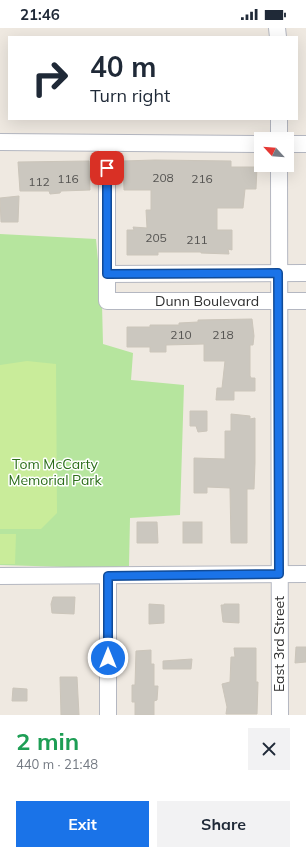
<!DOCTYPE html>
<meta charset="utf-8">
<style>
:root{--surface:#fff;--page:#f2f2f3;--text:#1f2937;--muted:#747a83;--accent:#1a73e8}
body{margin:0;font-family:Mulish,sans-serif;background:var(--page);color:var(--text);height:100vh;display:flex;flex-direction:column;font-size:15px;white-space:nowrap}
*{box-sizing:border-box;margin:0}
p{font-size:13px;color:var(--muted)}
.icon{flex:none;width:22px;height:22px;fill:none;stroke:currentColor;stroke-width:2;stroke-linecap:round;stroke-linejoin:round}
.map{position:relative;height:687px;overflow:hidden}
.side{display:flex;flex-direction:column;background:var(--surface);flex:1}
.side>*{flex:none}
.guide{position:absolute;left:8px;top:8px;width:290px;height:84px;border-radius:0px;box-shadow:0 4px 16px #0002;background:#fff;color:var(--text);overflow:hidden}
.needle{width:26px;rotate:296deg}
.buttons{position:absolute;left:254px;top:104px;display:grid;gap:8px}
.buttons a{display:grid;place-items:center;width:40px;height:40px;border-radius:0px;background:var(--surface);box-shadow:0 4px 16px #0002;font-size:20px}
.pin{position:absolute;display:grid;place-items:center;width:34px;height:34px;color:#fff;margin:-17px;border-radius:8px;box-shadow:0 2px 6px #0006}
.me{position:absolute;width:44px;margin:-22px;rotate:0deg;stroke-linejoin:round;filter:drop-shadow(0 0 3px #0008)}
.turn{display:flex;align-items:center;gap:14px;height:84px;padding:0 16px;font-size:18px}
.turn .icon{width:52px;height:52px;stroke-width:2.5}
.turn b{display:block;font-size:28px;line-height:34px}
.round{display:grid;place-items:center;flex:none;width:42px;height:42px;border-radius:0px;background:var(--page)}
.headline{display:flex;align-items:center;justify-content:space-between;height:68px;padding:0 16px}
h1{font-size:24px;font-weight:700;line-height:30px;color:#1e9e55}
.cta{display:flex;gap:8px;margin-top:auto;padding:8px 16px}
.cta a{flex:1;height:46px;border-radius:0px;background:var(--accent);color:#fff;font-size:16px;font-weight:700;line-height:46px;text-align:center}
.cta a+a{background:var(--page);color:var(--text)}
.status{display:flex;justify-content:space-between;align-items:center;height:28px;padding:0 20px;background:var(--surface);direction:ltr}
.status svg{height:11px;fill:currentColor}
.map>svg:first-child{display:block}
.green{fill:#b6e59e}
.pitch{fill:#c9ec9a}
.building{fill:#cbc7bf;stroke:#cbc5ba}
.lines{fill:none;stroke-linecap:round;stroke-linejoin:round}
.minor-casing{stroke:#b4b7c1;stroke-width:18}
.minor{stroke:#fff;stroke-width:16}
.route-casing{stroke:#114b97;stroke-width:10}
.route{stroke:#1a73e8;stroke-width:7}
.labels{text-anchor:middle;stroke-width:3;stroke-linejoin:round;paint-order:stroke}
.number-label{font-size:12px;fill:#555452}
.street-label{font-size:14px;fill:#2e2e2e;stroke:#fff}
.park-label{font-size:14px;fill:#2c6e1b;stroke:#fff}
</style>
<div class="status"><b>21:46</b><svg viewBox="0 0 49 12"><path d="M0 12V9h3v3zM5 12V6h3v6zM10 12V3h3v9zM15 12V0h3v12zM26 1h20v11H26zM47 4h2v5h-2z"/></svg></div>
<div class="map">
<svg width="306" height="687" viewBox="0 0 306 687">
<rect width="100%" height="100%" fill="#efe9e1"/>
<path class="green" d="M0,206L96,211L102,276L103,316L133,325L131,352L184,357L180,487L130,490L129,538L101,540L0,537Z"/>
<g class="pitch">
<path d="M27,333L56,336L57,485L41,501H0V337Z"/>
<path d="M0,506H16L15,536H0Z"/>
</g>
<g class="building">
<path d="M155,132L231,133V139H257L256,161H245L243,180H217V202H232V222L228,221L229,226L201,225V224H158V227H127V202H134L133,199L147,200L146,182H151V162H124L123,133Z"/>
<path d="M89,133L90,162L61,163L60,165L50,166L49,163H20L18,134Z"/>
<path d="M19,168L18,194H1L0,170Z"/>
<path d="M252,291L254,308L253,317H250V348L251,350H255V363H234V372H216L217,360H222L225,333H204V316L166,317V324H150V319H127V299H150V297H179V295L198,294V292Z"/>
<path d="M190,383H207V403L198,404L196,398H190Z"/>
<path d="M231,386L250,388V391L255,390V435L254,461H247V515H231L230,460L207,459V465H194V430L225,431V403H231Z"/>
<path d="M137,494H157L158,515H137Z"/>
<rect x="183" y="494" width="19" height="21"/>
<path d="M53,569H75L74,586L52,585L51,576Z"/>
<path d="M149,576L164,577V595L149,596Z"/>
<path d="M224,576H239V595L223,594L221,577H224Z"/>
<path d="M296,619H306V634L295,635Z"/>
<path d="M234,620H256V654H258L257,686H226L227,679L222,656L230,654L231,629H235Z"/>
<path d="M151,622V636H154V658H158L157,672L154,673V687H135V674H132V657H135L136,623Z"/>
<path d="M192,631L191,641H163V633Z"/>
<path d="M60,649H77L79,687H61Z"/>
<path d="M13,660L27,661V673H12Z"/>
</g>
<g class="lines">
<g class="minor-casing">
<g id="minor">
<path d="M277,0L278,9"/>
<path d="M279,91V111"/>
<path d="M0,114L261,116"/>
<path d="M107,115V273H306"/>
<path d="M287,116H306"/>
<path d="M279,137L280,687"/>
<path d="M107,246L306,245"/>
<path d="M0,548L306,546"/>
<path d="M108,548V687"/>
</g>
</g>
<use href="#minor" class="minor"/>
</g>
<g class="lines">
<g class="route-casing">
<path id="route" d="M107,140V246L278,245L279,546L108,548V630"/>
</g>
<use href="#route" class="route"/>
</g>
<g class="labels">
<g class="number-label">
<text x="163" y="154">208</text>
<text x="68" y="155">116</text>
<text x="202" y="155">216</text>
<text x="39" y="158">112</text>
<text x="156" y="214">205</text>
<text x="197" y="216">211</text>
<text x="181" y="311">210</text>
<text x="223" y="311">218</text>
</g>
<g class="street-label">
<text x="207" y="278">Dunn Boulevard</text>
<text transform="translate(279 616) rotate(-90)" y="5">East 3rd Street</text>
</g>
<g class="park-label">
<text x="55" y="441">Tom McCarty<tspan x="55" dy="16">Memorial Park</tspan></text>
</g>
</g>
</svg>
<div class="buttons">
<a><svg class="needle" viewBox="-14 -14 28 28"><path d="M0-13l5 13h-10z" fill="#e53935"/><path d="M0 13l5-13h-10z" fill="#747a83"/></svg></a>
</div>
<div class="pin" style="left:107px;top:140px;background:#d93025"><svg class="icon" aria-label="arrive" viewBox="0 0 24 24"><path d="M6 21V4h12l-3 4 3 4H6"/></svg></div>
<svg class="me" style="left:108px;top:630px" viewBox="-20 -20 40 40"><circle r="17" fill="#1a73e8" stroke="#fff" stroke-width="3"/><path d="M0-11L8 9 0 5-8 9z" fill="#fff"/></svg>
<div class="guide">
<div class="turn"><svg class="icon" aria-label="right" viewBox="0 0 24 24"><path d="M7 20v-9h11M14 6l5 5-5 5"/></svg><div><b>40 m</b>Turn right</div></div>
</div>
</div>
<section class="side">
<div class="headline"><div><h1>2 min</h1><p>440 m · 21:48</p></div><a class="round"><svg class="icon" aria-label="close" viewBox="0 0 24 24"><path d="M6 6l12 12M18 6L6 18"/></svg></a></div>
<div class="cta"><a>Exit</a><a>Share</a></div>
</section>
